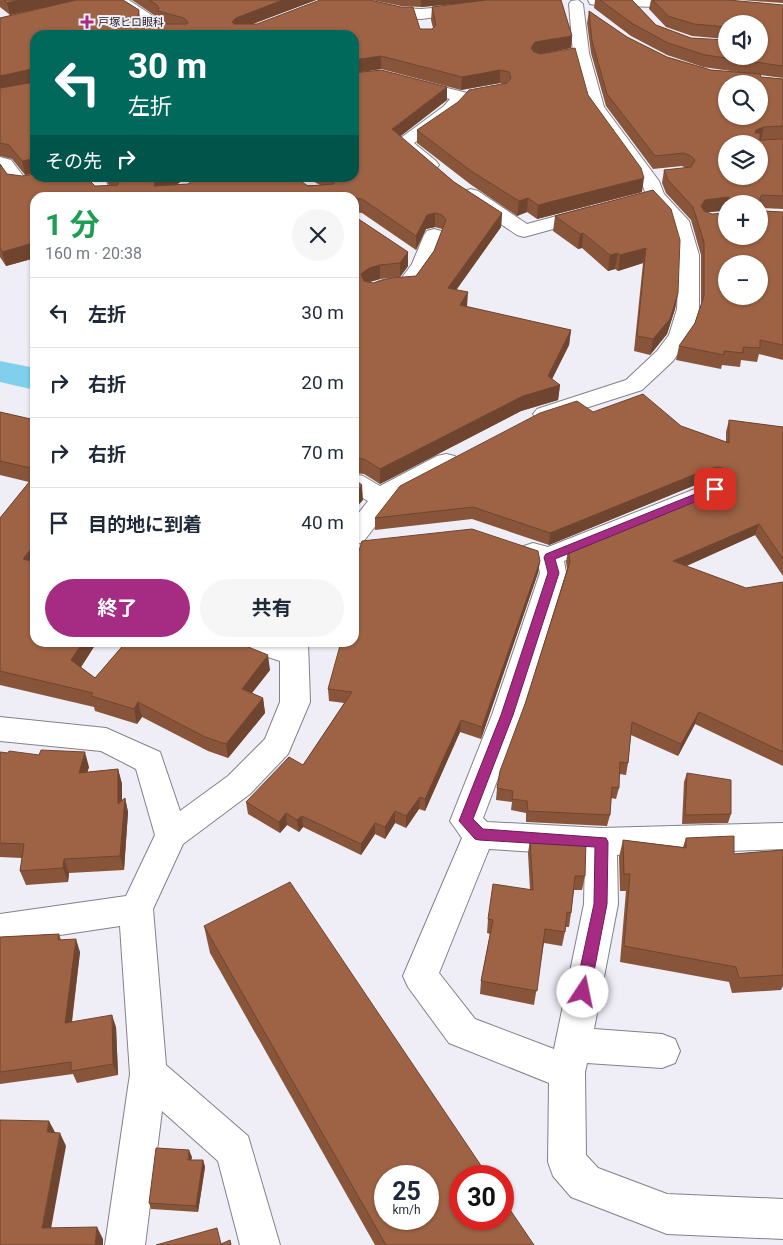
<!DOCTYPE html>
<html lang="ja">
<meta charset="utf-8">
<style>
:root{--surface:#fff;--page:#f6f6f7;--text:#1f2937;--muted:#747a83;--line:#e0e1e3;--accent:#a52c82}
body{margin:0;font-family:Roboto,"Noto Sans JP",sans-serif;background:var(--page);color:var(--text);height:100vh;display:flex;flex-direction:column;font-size:19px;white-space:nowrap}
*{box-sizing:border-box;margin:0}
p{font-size:16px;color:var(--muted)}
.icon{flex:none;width:28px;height:28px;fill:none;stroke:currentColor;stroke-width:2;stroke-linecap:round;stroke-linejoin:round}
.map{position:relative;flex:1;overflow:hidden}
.drawer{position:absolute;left:30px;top:192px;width:329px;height:455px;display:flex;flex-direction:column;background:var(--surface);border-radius:15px;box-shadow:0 1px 4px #0004}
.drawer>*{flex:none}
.banner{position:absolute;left:30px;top:30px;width:329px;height:152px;border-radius:15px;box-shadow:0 1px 4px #0004;background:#00695c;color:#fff;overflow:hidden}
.buttons{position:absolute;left:718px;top:15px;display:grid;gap:10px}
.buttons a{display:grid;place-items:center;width:50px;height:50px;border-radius:50%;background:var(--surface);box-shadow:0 1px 4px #0004;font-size:25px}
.speed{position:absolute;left:374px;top:1165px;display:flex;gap:10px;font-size:25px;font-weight:700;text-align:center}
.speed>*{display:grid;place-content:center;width:65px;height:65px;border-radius:50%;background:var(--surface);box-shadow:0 1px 4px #0004;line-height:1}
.speed small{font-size:12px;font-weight:400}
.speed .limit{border:8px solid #d22;background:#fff;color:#111}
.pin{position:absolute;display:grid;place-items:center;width:42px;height:42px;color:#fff;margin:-21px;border-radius:10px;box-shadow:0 2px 8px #0006}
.me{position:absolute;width:55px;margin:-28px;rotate:11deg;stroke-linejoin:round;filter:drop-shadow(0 0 4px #0008)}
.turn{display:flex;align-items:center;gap:18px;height:105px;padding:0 15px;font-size:22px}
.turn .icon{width:65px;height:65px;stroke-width:2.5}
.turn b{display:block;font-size:35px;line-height:42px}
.then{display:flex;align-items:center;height:48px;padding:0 15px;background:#0003;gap:10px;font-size:19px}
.round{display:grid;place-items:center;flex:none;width:52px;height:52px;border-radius:26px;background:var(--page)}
.head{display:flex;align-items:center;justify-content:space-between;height:85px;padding:0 15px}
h1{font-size:30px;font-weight:700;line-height:38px;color:#1e9e55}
.button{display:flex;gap:10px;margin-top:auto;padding:10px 15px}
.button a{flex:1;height:58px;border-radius:30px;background:var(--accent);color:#fff;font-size:20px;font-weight:700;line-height:58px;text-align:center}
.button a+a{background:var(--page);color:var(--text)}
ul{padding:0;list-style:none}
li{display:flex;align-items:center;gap:15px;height:70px;padding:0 15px;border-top:1px solid var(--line)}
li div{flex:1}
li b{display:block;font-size:19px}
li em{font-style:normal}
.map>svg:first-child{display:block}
.water{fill:#80d0ed}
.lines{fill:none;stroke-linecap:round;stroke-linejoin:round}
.minor-casing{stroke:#838189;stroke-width:2}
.minor{fill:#fff;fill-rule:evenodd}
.wall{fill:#88553b;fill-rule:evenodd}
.shaded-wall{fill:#6f4530}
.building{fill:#9e6345;stroke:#6f4530;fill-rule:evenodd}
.route{fill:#a52c82;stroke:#6b1d54}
.poi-dot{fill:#a52c82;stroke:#efedf6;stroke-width:2}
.labels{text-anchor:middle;stroke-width:4;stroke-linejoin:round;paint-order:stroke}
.far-poi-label{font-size:11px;fill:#272629;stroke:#efedf6;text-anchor:start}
</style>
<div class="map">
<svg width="783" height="1245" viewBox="0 0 783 1245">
<rect width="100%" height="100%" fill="#efedf6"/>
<path class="water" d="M0,361L35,368V390L0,382Z"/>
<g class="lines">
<g class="minor-casing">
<g id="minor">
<path d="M112,0H129L156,18L159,21L157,25L185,32L188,35H162L144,30L141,27L143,22Z"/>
<path d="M336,0H363L401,8L421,9L468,5L473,6L475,9L473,12L468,13L421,19L401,18L338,3Z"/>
<path d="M578,0L583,4L589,53L604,107L659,181L664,194L689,221L699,255V309L691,335L673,361L642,390L545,421L537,419L533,414L537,409L626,380L657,351L669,335L677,309L679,255L670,223L648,200L641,181L588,107L573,53L569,4L571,1Z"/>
<path d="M588,0H689L694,4L692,7L687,8L595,5L590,4Z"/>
<path d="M381,71L467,93L469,97L456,114L414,143L436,161L439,165L436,169C422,172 402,155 394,143L444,106L450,99L381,81L354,84V74Z"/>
<path d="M0,157L11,160L24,177L35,175V178H67L65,182C49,186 28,191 12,187L0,170Z"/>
<path d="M87,178H105L108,187L119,198H98L90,189Z"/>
<path d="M471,189L478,191L527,224L590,207L597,209L600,213L597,217L524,237L517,235L464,199L462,195L464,191Z"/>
<path d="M434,229L441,231L444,235L432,265L414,289L381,294L374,292L371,288C377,278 390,279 401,279L412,264L424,235L427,231Z"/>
<path d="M446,454L455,456L458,462L455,468L399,496L363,542L354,545V519L368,501L354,493V474L363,476L380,486L437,456Z"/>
<path d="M715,481L724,483L727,489L724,495L564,561L566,573L522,715L483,818L487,822L601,828L783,823V849L617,855L618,904L594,1029L662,1034L675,1039L680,1051L675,1063L662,1068L587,1063L585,1072L586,1155L598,1168L667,1194L783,1199V1239L667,1234L571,1197L553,1176L548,1162L549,1083L449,1043L408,987L403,976L462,838L450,821L492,715L540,573L538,563L524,558L520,552L524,546L533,543L548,547ZM489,849L585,855L584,904L554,1049L475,1019L439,973Z"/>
<path d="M239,642H308L310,702L288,754L250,794L183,844L153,909L166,1065L248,1136L280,1245H240L218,1161L162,1111L145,1245H105L130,1074L120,926L0,944V914L126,896L155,835L136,769L101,751L0,741V717L106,728L160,752L180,811L228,776L265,739L280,702V661L243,649Z"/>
</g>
</g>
<use href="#minor" class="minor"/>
</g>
<g class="wall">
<path d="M0,0H123L139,10L140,18L142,19L160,24L159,19L157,17L132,0H316L253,24L420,29H432L433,28L431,20L432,7L466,3L421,7L401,6L372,0H561L572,36L571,48L541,54L588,95L642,192L537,219L527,212L517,216L470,184L417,143V130L502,84L500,83L461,90L381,69L354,73L35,35V174L25,175L12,159L0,156V18L54,5L10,15L0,7Z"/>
<path d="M595,0H632L656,25L691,38L759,56L726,24V39L692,36L666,27L649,9L651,0H728L783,5V78L760,75L761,77L783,79V139H760H783V209L760,208L762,211L783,212V360L759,354L757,362L741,360L740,367L722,365L721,369L676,360L679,346L695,323L701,305V255L691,220L666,193L662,183L664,170L686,168L682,166L653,169L606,106L591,53L587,23L589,11L627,37L667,57L711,70L738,72L703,67L667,55L631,36L594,8ZM726,204H759L726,236L708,212L726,211Z"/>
<path d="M741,0H783V3Z"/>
<path d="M447,87V100L400,136L454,182L502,213L501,227L456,290L467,307L571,330L569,345L552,379L560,385L558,400L521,411L380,484L364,474L354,473V216L408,252V266L400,277L380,279L370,282L373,283L416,276L434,251L442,230V229L435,227L426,229L416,250L362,213L354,212V198H35V258L6,266L0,257V164L7,174L95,186H109L106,178H186L177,184L320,185L307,178H354Z"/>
<path d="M653,190L678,293L675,309L667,334L650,355L634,351L643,263L618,271L615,269L608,271L582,248L578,249L553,231L555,216Z"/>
<path d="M0,412L35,420V642H97L81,667L95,678L126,642H238L270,670L252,693L263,698L265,713L228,758L208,751L142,717L137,724L95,711L94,707L0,685V518L29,482L0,475Z"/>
<path d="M593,412L681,426L726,442V432L729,420L783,427V576L755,535L686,566L746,588L783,582V766L695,724L678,756L631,735L628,763L626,775L619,774V788L616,799L611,798L610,815L607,826L526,822V813L511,810L512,802L496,800L497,788L525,704L567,569L566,562L568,550L727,485L724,481L715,479L705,481L549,545L472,519L375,530V518Z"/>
<path d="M540,561L538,573L481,739L460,732L425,811L419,809L406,828L395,823L385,839L375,834L361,855L303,827L299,832L287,825L280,833L248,814L246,802L303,765L344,703L329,701L328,689Z"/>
<path d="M0,752L89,767L87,772L118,769L122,784V800L125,798L128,812L124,870L69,873L68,882L26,885L20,871L22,858L0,857Z"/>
<path d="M687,773L731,814L728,823L682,824L684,782Z"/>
<path d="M686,838L734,854L783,850V986L781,990L732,993L729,982L620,962L626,891H620L619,857L623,840L683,847Z"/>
<path d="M530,839L585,876L582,890H574L571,913L569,927H566L562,946L544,943L534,1005L480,994L481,981L490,934L487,933L488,919L530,890L528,853Z"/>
<path d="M204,926L534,1245H375L210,953Z"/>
<path d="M59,934L61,940L80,952L72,1022L116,1027L118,1075L77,1083L73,1074L0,1084V937Z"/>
<path d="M192,1157L191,1160H203L205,1167L198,1212L151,1209L149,1203Z"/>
</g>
<g class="shaded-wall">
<path d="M19,0H78L10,15L7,3Z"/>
<path d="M283,0H316L237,30L232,22L236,18Z"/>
<path d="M421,0H485V1L421,7Z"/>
<path d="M572,36L571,48L534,55L531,48L535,42Z"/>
<path d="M381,56V69L354,73V60Z"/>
<path d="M32,69L35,82L0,90V76Z"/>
<path d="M500,70V83L461,90L462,77Z"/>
<path d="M447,87V100L392,143V129Z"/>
<path d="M764,127L761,139L753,142L756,130Z"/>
<path d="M32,159L35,173L25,175L22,161Z"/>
<path d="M156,178H186L175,186H154Z"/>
<path d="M644,178L642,192L537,219L538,205Z"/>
<path d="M728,197L727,204H726V210L703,213L701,206L705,200Z"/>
<path d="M528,198L527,212L517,216L519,201Z"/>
<path d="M435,213V227L426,229L416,250V236L427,215Z"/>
<path d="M502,213L501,227L447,303L448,288Z"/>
<path d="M583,233L582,248L578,249L580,234Z"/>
<path d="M33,243L35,250V258L6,266L2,252Z"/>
<path d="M646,248L643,263L618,271L620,255Z"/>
<path d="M408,252V266L400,277V263Z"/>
<path d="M618,253L615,269L608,271L610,255Z"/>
<path d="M380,265V279L369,282L362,289L361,274L369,268Z"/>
<path d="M468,292L467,307L460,305Z"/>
<path d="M678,293L675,309L667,334L650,355L653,339Z"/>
<path d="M571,330L569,345L547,389L560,385L558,400L521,411L380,484V469L548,376Z"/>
<path d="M718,467L715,479L705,481L549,545L550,533L708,469Z"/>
<path d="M362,485L363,500L354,510V495Z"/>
<path d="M759,524L755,535L671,573L673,561Z"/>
<path d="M35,544V565L23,559Z"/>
<path d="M540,561L538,573L481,739L482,727Z"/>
<path d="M83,642H97L76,675L71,660Z"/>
<path d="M268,655L270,670L244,703L242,689Z"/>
<path d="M263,698L265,713L228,758L226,744Z"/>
<path d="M138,702L142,717L137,724L134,709Z"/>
<path d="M699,712L695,724L678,756L681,744Z"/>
<path d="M461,720L460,732L425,811V799Z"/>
<path d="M85,752L89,767L83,788L79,773Z"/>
<path d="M118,769L122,784V819L118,804Z"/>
<path d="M420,797L419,809L406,828V816Z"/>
<path d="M125,798L128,812L124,870L120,856Z"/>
<path d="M395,811V823L385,839V827Z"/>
<path d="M286,813L287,825L280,833L279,822Z"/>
<path d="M302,816L303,827L299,832L297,820Z"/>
<path d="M375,823V834L361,855V844Z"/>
<path d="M64,859L69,873L68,882L63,868Z"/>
<path d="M76,939L80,952L70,1035L65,1023Z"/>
<path d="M112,1015L116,1027L118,1075L113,1064Z"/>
<path d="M49,1121L56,1134L47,1132Z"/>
<path d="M60,1133L66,1146L49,1240L42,1228Z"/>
<path d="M189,1150L192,1157L190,1167L188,1160Z"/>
<path d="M203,1160L205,1167L198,1212L196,1206Z"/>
<path d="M97,1227L103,1239V1245H95Z"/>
</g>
<g class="building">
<path d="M4,0H19L7,3Z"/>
<path d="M76,0H123L139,10L138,16L142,19L160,24H187L188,22L184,18L158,11L159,8L156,4L149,0H283L236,18L232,22L234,24H257L320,0H370L401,7H413L420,29H432L436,25L432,7L486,0H561L572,36L535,42L531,48L534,52L541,54L575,48L588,95L641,168L644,178L538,205L528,198L519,201L471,171L417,130L458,102L469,90L507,83L511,78L509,72L500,70L462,77L381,56L354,60V35H35V162H34L32,159L22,161L9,145L0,143V88L34,82V71L32,69L0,76V18Z"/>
<path d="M600,0H632L656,25L691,38L726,40V56H759V24H726V27L694,24L668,16L653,0H728L783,5V66L705,55L668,43L633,24Z"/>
<path d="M589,11L627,37L667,57L711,70L760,74L761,77L783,79V126L764,127L756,130L755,133H760V140L783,139V196L762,195L760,197V209L762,211L783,212V345L760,340V348L743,347V353L724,351V355L679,346L695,323L704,296V242L693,207L668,180L664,170L691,167L695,160L691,156L684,153L655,156L607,94L592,41ZM726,84H759V116H726ZM726,144H759V176H726ZM728,197L731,199L730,204H759V236H726V213L712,214L704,211L701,206L705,200ZM726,264H759V296H726Z"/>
<path d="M381,70L447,87L392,129L454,182L502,213L448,288L468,292L460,305L571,330L548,376L560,385L523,396L380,469L364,459L354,458V216L408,252L400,263L380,265L369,268L361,274L364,281L373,283L391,278L416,276L434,251L446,220L442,215L435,213L427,215L416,236L362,199L354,198H35V245L33,243L2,252L0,248V164L7,174L22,176L35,174V178H87L95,186L118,185V183L113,178H159H156L154,186L188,184L195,178H296L308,186L334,184L331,178H330H354V73Z"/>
<path d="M653,190L671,209L680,240L678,293L670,319L653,339L637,336L646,248L620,255L618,253L610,255L583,233L580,234L555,216Z"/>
<path d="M643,394L681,426L729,443V420L783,427V559L759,524L673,561L746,588L783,582V752L699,712L681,744L632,722L628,763L620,762L619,788L612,787L610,815L528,811L527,801L512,799L513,791L497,788L500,771L525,704L570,562L568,550L728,485L732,476L727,469L718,467L708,469L550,533L473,507L375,518L400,486L540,413L577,401L593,412Z"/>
<path d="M0,412L35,420V469L0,461Z"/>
<path d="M35,475V544L23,559L35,562V642H83L71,660L95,678L126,642H236L268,655L242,689L263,698L226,744L205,737L138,702L134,709L91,696L93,693L0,671V518Z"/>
<path d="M354,479L362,485L354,495Z"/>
<path d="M472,529L538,551L540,561L482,727L461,720L425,799L420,797L406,816L395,811L385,827L375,823L361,844L302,816L297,820L286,813L279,822L246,802L289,757L303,765L352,692L328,689L341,642H354V595L356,586L354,589V567L362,541Z"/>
<path d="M41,750L85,752L79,773L118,769V804L125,798L120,856L64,859L63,868L20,871L24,844L0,843V752L8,753L9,751L39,755Z"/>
<path d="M687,773L731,780V814L685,815Z"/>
<path d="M734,836V854L783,850V975L739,978L736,967L624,946L630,874H624L623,840L686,848V838Z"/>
<path d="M530,839L586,842L585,876H575L571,913L567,912L565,932L545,929L537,991L481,981L493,920L488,919L493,884L533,890Z"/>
<path d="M290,882L488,1176H460V1219H502V1198L534,1245H386L204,926ZM385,1176H428V1219H385Z"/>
<path d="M59,934L58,940L76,939L65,1023L112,1015L113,1064L71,1071V1062L0,1072V937Z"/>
<path d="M0,1120L49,1121L47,1132L60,1133L42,1228L97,1227L95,1245H0Z"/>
<path d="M156,1148L189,1150L188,1160H203L196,1206L149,1203Z"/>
<path d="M217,1228L221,1244L230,1240L231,1245H156Z"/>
</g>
<path class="route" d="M715,486L719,487L720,489L719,492L555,559L559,573L513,715L473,819L483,829L606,838L608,842L607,904L590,992L588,997L583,999L578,997L575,992L594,904L595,847L479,840L475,839L459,821L501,715L548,573L544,557L546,554Z"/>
<path class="poi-dot" d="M84.5 14.5h5v5h5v5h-5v5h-5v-5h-5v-5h5z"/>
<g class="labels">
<g class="far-poi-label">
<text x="98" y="26">戸塚ヒロ眼科</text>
</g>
</g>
</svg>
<div class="buttons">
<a><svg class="icon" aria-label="sound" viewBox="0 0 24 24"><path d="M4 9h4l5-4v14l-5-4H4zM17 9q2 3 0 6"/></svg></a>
<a><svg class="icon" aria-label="search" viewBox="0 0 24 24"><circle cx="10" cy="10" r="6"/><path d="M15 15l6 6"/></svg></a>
<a><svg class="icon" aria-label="layers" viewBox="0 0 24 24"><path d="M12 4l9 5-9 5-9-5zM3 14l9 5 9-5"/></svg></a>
<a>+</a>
<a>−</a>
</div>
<div class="speed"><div>25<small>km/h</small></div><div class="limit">30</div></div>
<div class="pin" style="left:715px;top:489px;background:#d93025"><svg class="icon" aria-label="arrive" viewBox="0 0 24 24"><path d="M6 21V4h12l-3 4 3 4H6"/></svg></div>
<svg class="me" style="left:583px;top:992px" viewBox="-20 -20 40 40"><circle r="19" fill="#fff"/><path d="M0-13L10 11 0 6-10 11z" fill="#a52c82"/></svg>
<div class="banner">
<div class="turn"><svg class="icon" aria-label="left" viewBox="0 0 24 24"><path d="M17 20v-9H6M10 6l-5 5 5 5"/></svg><div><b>30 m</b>左折</div></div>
<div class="then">その先<svg class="icon" aria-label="right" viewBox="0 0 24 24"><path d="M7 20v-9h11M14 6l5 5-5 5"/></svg></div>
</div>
<section class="drawer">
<div class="head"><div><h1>1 分</h1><p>160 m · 20:38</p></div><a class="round"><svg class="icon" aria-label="close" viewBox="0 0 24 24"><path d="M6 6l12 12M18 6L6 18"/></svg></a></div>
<ul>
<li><svg class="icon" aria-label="left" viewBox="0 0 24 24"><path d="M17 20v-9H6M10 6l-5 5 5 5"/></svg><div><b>左折</b></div><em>30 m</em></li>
<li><svg class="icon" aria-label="right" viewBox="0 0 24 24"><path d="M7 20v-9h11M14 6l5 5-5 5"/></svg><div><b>右折</b></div><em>20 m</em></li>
<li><svg class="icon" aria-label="right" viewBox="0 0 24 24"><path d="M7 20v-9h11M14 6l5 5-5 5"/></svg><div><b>右折</b></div><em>70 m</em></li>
<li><svg class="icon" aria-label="arrive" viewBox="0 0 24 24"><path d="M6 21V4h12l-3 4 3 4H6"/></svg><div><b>目的地に到着</b></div><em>40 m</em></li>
</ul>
<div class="button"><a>終了</a><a>共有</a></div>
</section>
</div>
